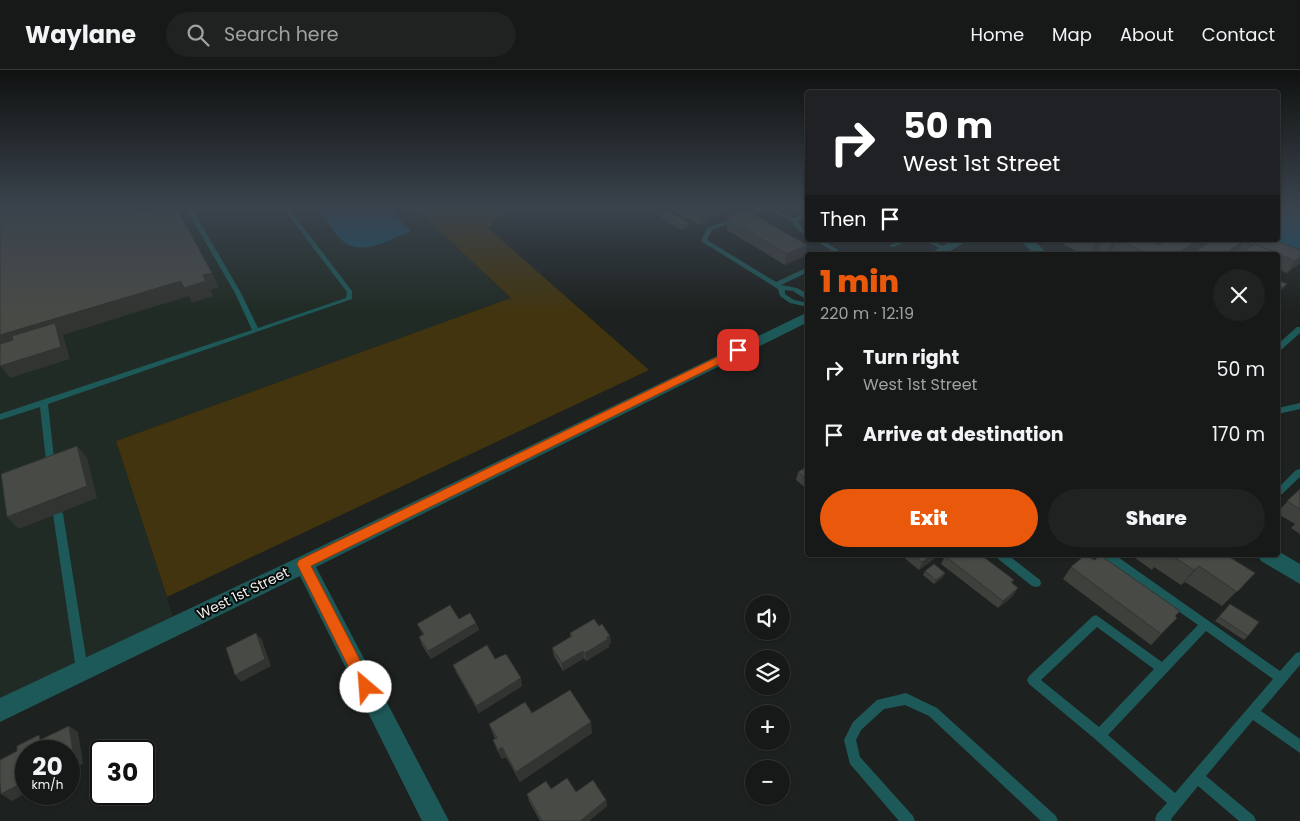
<!DOCTYPE html>
<meta charset="utf-8">
<style>
:root{--surface:#161917;--page:#1f2220;--text:#f1f3f6;--muted:#9ea0a1;--line:#353836;--accent:#ea580c}
body{margin:0;font-family:Poppins,sans-serif;background:var(--page);color:var(--text);height:100vh;display:flex;flex-direction:column;font-size:19px;white-space:nowrap}
*{box-sizing:border-box;margin:0}
p{font-size:16px;color:var(--muted)}
.icon{flex:none;width:28px;height:28px;fill:none;stroke:currentColor;stroke-width:2;stroke-linecap:round;stroke-linejoin:round}
.map{position:relative;flex:1;overflow:hidden}
.details{position:absolute;left:805px;top:182px;width:475px;height:305px;display:flex;flex-direction:column;background:var(--surface);border-radius:5px;box-shadow:0 1px 4px #0004,0 0 0 1px var(--line)}
.details>*{flex:none}
.banner{position:absolute;left:805px;top:20px;width:475px;height:152px;border-radius:5px;box-shadow:0 1px 4px #0004,0 0 0 1px var(--line);background:#202124;color:#fff;overflow:hidden}
.tools{position:absolute;left:745px;top:525px;display:grid;gap:10px}
.tools a{display:grid;place-items:center;width:45px;height:45px;border-radius:50%;background:var(--surface);box-shadow:0 1px 4px #0004,0 0 0 1px var(--line);font-size:25px}
.speed{position:absolute;left:15px;top:670px;display:flex;gap:10px;font-size:25px;font-weight:700;text-align:center}
.speed>*{display:grid;place-content:center;width:65px;height:65px;border-radius:50%;background:var(--surface);box-shadow:0 1px 4px #0004,0 0 0 1px var(--line);line-height:1}
.speed small{font-size:12px;font-weight:400}
.speed .limit{border:2px solid #111;border-radius:8px;background:#fff;color:#111}
.pin{position:absolute;display:grid;place-items:center;width:42px;height:42px;color:#fff;margin:-21px;border-radius:10px;box-shadow:0 2px 8px #0006}
.me{position:absolute;width:55px;margin:-28px;rotate:333deg;stroke-linejoin:round;filter:drop-shadow(0 0 4px #0008)}
.turn{display:flex;align-items:center;gap:18px;height:105px;padding:0 15px;font-size:22px}
.turn .icon{width:65px;height:65px;stroke-width:2.5}
.turn b{display:block;font-size:35px;line-height:42px}
.then{display:flex;align-items:center;height:48px;padding:0 15px;background:#0003;gap:10px;font-size:19px}
.round{display:grid;place-items:center;flex:none;width:52px;height:52px;border-radius:26px;background:var(--page)}
.head{display:flex;align-items:center;justify-content:space-between;height:85px;padding:0 15px}
h1{font-size:30px;font-weight:800;line-height:38px;color:var(--accent)}
.primary-button{display:flex;gap:10px;margin-top:auto;padding:10px 15px}
.primary-button a{flex:1;height:58px;border-radius:30px;background:var(--accent);color:#fff;font-size:20px;font-weight:800;line-height:58px;text-align:center}
.primary-button a+a{background:var(--page);color:var(--text)}
ul{padding:0;list-style:none}
li{display:flex;align-items:center;gap:15px;height:65px;padding:0 15px}
li div{flex:1}
li b{display:block;font-size:19px}
li em{font-style:normal}
header{display:flex;align-items:center;gap:30px;box-sizing:border-box;height:70px;padding:0 25px;background:var(--surface);border-bottom:1px solid var(--line)}
header strong{font-size:24px}
nav{display:flex;gap:28px;margin-inline-start:auto;font-size:18px}
.search{width:350px;height:45px;background:var(--page);display:flex;align-items:center;gap:12px;box-sizing:border-box;padding:0 18px;border-radius:28px;color:var(--muted);font-size:19px}
.map>svg:first-child{display:block}
.built{fill:#212b25}
.green{fill:#41340f}
.water{fill:#16526b}
.lines{fill:none;stroke-linecap:round;stroke-linejoin:round}
.service{fill:#1e5959;fill-rule:evenodd}
.minor{fill:#1e5959;fill-rule:evenodd}
.wall{fill:#3e403c}
.shaded-wall{fill:#323431}
.building{fill:#484a46;stroke:#323431}
.route{fill:#ea580c;stroke:#983908}
.labels{text-anchor:middle;stroke-width:4;stroke-linejoin:round;paint-order:stroke}
.street-label{font-size:14px;fill:#ebeeec;stroke:#080a09}
</style>
<header>
<strong>Waylane</strong>
<div class="search"><svg class="icon" aria-label="search" viewBox="0 0 24 24"><circle cx="10" cy="10" r="6"/><path d="M15 15l6 6"/></svg>Search here</div>
<nav><a>Home</a><a>Map</a><a>About</a><a>Contact</a></nav>
</header>
<div class="map">
<svg width="1300" height="751" viewBox="0 0 1300 751">
<rect width="100%" height="100%" fill="#1d211f"/>
<path class="built" d="M0,137H414L511,228L116,371L173,546L0,629Z"/>
<path class="green" d="M414,137H510L488,158L649,300L167,527L116,371L511,228Z"/>
<g class="water">
<path d="M317,137H388L411,161C393,168 362,187 344,172C333,163 325,147 317,137Z"/>
<path d="M1278,137H1300V182L1270,170H1278Z"/>
</g>
<g class="lines">
<g class="service">
<path d="M185,137H191L241,223L258,258L346,228L347,222L282,137H288L352,221V229L48,334L55,397L53,399H47L40,337L0,350V344L252,260L235,223Z"/>
<path d="M762,137H771L793,148L808,142V146L797,151L803,159L808,161V166L799,161L791,151L766,139L712,160L707,170L776,212L808,197V202L781,215L797,218L808,224V237L790,233L780,226L778,219L701,171L707,158ZM785,220L793,221L804,228V232L794,230L785,224Z"/>
<path d="M815,170H822L838,180L834,185H828L831,180Z"/>
<path d="M900,170H908L894,177L889,176Z"/>
<path d="M924,170H932L948,179L943,180Z"/>
<path d="M1297,257H1300V263L1281,280H1278V274Z"/>
<path d="M1300,333V339L1278,344V338Z"/>
<path d="M1300,399V407L1281,425L1278,426V418L1296,400Z"/>
<path d="M58,440L61,441L63,444L88,600L86,604L82,605L78,604L76,600L53,444L55,441Z"/>
<path d="M996,485H1008L1040,510L1041,513L1040,516L1036,517L1032,516L997,488Z"/>
<path d="M1102,485H1115L1280,601L1296,583L1300,582V595L1261,641L1300,669V683L1253,650L1206,706L1254,746L1256,751H1239L1198,716L1171,749L1172,751H1156L1155,749L1157,744L1167,733L1095,669L1029,614L1027,610L1029,606L1092,547L1096,545L1162,592L1198,555L1103,488ZM1097,557L1154,599L1099,657L1041,610ZM1206,561L1273,609L1175,723L1108,665Z"/>
<path d="M906,623L937,638L1056,746L1058,751H1041L929,646L905,635L884,639L861,660L856,670L860,687L913,746L915,751H899L850,694L844,670L853,652L877,630Z"/>
</g>
<g class="minor">
<path d="M953,170H969L943,185H927Z"/>
<path d="M1020,170H1033L1049,185H1035Z"/>
<path d="M808,242V252L316,497L449,751H422L300,506L0,652V628L297,488Z"/>
<path d="M1278,481L1300,494V514L1261,491L1258,485H1278Z"/>
</g>
</g>
<g class="wall">
<path d="M672,137H723V143L705,150V153L698,155L672,139Z"/>
<path d="M661,144L689,157L682,160L661,148Z"/>
<path d="M727,149L805,186L785,195L727,160Z"/>
<path d="M1066,170H1274L1300,180V192L1287,203L1278,199V185H1238L1239,184L1237,183L1235,185H1112L1110,184L1108,185H1102L1096,182L1091,185H1085L1064,175Z"/>
<path d="M808,396V420L796,410L798,402Z"/>
<path d="M1300,419V464L1291,458L1295,454L1278,444V441Z"/>
<path d="M901,485H939L919,500Z"/>
<path d="M1131,485H1226L1255,503L1222,536L1185,512L1181,515L1154,497L1152,500Z"/>
<path d="M945,486L1014,510L1012,513L1013,526L998,538L941,494Z"/>
<path d="M1071,497L1175,546L1177,548L1151,575L1063,509Z"/>
<path d="M925,501L943,507L934,514L923,505Z"/>
<path d="M1230,534L1248,566L1244,570L1215,551Z"/>
<path d="M459,549L476,553L479,560L431,589L422,575L419,567L423,565L417,554Z"/>
<path d="M570,563L611,573L609,574V577L586,591L584,588L563,601L554,586L552,578L570,567Z"/>
<path d="M495,589L522,616L479,643L456,602L453,595Z"/>
<path d="M532,643L592,663L520,712L506,687L502,689L497,680L493,670L495,669L489,654Z"/>
<path d="M551,719L576,722L606,730L607,736L589,751H540L529,731L527,724Z"/>
</g>
<g class="shaded-wall">
<path d="M720,137H723V143L705,150V153L698,155L699,148L702,143Z"/>
<path d="M689,153V157L682,160L683,156Z"/>
<path d="M1099,170H1102L1096,182L1091,185H1089L1095,172Z"/>
<path d="M1117,170L1110,184L1106,185L1112,172Z"/>
<path d="M1152,170H1169L1147,183L1150,171Z"/>
<path d="M1199,170H1211L1209,174L1190,185H1177L1178,183Z"/>
<path d="M1245,170L1235,185H1222Z"/>
<path d="M807,175L805,186L785,195L787,184Z"/>
<path d="M1300,188V192L1299,194L1287,203L1295,191Z"/>
<path d="M212,203L219,217L210,220L203,205Z"/>
<path d="M181,211H206L213,226L192,233L189,226L63,265L70,289L10,308L0,296V265Z"/>
<path d="M1287,214L1284,218L1278,223L1279,220Z"/>
<path d="M77,376L87,388L97,428L19,459L7,447Z"/>
<path d="M932,485H939L919,500L922,492Z"/>
<path d="M1199,496L1185,512L1181,515L1194,500Z"/>
<path d="M945,503L943,507L934,514L936,510Z"/>
<path d="M1018,518L1013,526L998,538L1003,531Z"/>
<path d="M476,553L479,560L431,589L428,581Z"/>
<path d="M256,563L262,570L271,596L241,612L235,605Z"/>
<path d="M610,566L611,573L609,574V577L586,591L585,583Z"/>
<path d="M583,581L584,588L563,601L562,593Z"/>
<path d="M521,608L522,616L479,643L476,636Z"/>
<path d="M591,652L592,663L520,712L516,702Z"/>
<path d="M69,656L78,662L83,694L69,701Z"/>
<path d="M502,677L506,687L502,689L498,680Z"/>
<path d="M26,711V723L12,731L1,724Z"/>
<path d="M606,730L607,736L589,751H580Z"/>
</g>
<g class="building">
<path d="M0,137H134L137,143L162,137H176L212,203L203,205L206,211L184,218L181,211L0,265Z"/>
<path d="M680,137H720L702,143L705,145L699,148Z"/>
<path d="M667,141L689,153L683,156L661,144Z"/>
<path d="M747,141L807,175L787,184L727,149L737,143Z"/>
<path d="M1091,170H1099L1095,172Z"/>
<path d="M1107,170H1116L1112,172Z"/>
<path d="M1118,170H1152L1150,171L1159,175L1168,170H1199L1178,183L1184,185H1151Z"/>
<path d="M1214,170H1245L1222,185H1189Z"/>
<path d="M1245,170H1274L1300,180V188L1295,191L1274,183L1275,182L1255,174L1253,175L1244,172Z"/>
<path d="M1255,174L1275,182L1270,185H1238Z"/>
<path d="M1278,210L1287,214L1279,220H1278Z"/>
<path d="M55,253L61,277L0,296V274L13,270L12,266Z"/>
<path d="M77,376L87,416L7,447L1,404Z"/>
<path d="M808,396V410L798,402Z"/>
<path d="M1300,419V439L1287,431Z"/>
<path d="M914,485H932L922,492Z"/>
<path d="M947,485H981L1014,510L1011,512L1018,518L1003,531L945,486Z"/>
<path d="M1085,485L1095,490L1100,485L1180,541L1175,546L1177,548L1161,564L1071,497Z"/>
<path d="M1171,485H1226L1255,503L1237,522L1199,496L1194,500Z"/>
<path d="M934,494L945,503L936,510L925,501Z"/>
<path d="M1230,534L1259,552L1248,566L1219,547Z"/>
<path d="M450,535L459,549L470,543L476,553L428,581L419,567L424,564L417,554Z"/>
<path d="M594,549L599,556L602,554L610,566L607,567L608,569L585,583L583,581L562,593L552,578L572,566L570,563Z"/>
<path d="M256,563L265,589L235,605L226,578Z"/>
<path d="M487,575L495,589L506,584L521,608L476,636L453,595Z"/>
<path d="M570,620L591,652L516,702L502,677L498,680L493,670L497,668L489,654L525,632L532,643Z"/>
<path d="M69,656L74,687L69,690V681H26V711L1,724L0,714V690L17,681V676L39,665L40,670Z"/>
<path d="M567,708L576,722L593,710L606,730L580,751H542L527,724L546,711L551,719Z"/>
</g>
<linearGradient id="sky" x2="0" y2="1"><stop stop-color="#101211"/><stop offset="0.57" stop-color="#3a434d"/><stop offset="1" stop-color="#3a434d" stop-opacity="0"/></linearGradient>
<rect width="1300" height="242" fill="url(#sky)"/>
<path class="route" d="M738,277L741,278V283L311,496L374,617L371,622L366,624L361,622L297,494L299,490Z"/>
<g class="labels">
<g class="street-label">
<text transform="translate(243 523) rotate(-26)" y="5">West 1st Street</text>
</g>
</g>
</svg>
<div class="tools">
<a><svg class="icon" aria-label="sound" viewBox="0 0 24 24"><path d="M4 9h4l5-4v14l-5-4H4zM17 9q2 3 0 6"/></svg></a>
<a><svg class="icon" aria-label="layers" viewBox="0 0 24 24"><path d="M12 4l9 5-9 5-9-5zM3 14l9 5 9-5"/></svg></a>
<a>+</a>
<a>−</a>
</div>
<div class="speed"><div>20<small>km/h</small></div><div class="limit">30</div></div>
<div class="pin" style="left:738px;top:280px;background:#d93025"><svg class="icon" aria-label="arrive" viewBox="0 0 24 24"><path d="M6 21V4h12l-3 4 3 4H6"/></svg></div>
<svg class="me" style="left:366px;top:617px" viewBox="-20 -20 40 40"><circle r="19" fill="#fff"/><path d="M0-13L10 11 0 6-10 11z" fill="#ea580c"/></svg>
<div class="banner">
<div class="turn"><svg class="icon" aria-label="right" viewBox="0 0 24 24"><path d="M7 20v-9h11M14 6l5 5-5 5"/></svg><div><b>50 m</b>West 1st Street</div></div>
<div class="then">Then<svg class="icon" aria-label="arrive" viewBox="0 0 24 24"><path d="M6 21V4h12l-3 4 3 4H6"/></svg></div>
</div>
<section class="details">
<div class="head"><div><h1>1 min</h1><p>220 m · 12:19</p></div><a class="round"><svg class="icon" aria-label="close" viewBox="0 0 24 24"><path d="M6 6l12 12M18 6L6 18"/></svg></a></div>
<ul>
<li><svg class="icon" aria-label="right" viewBox="0 0 24 24"><path d="M7 20v-9h11M14 6l5 5-5 5"/></svg><div><b>Turn right</b><p>West 1st Street</p></div><em>50 m</em></li>
<li><svg class="icon" aria-label="arrive" viewBox="0 0 24 24"><path d="M6 21V4h12l-3 4 3 4H6"/></svg><div><b>Arrive at destination</b></div><em>170 m</em></li>
</ul>
<div class="primary-button"><a>Exit</a><a>Share</a></div>
</section>
</div>
